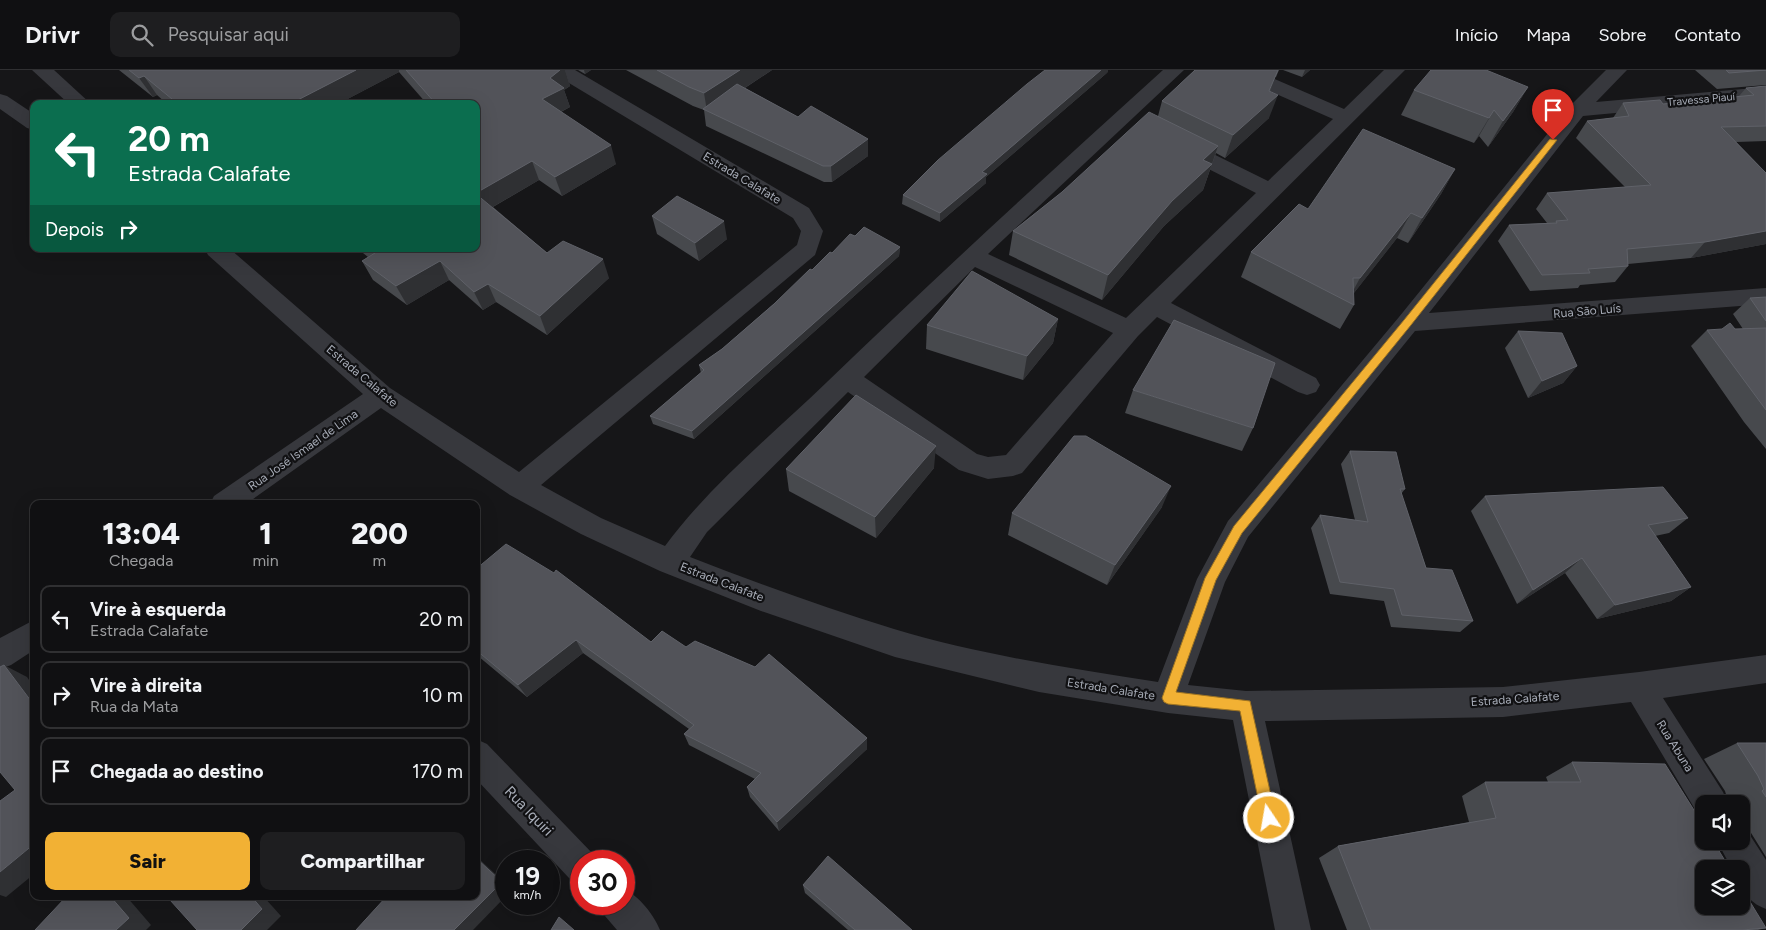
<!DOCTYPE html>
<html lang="pt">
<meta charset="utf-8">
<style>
:root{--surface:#101012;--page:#1e1e20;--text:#f1f3f6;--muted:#9c9d9f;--line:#303032;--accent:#f2b134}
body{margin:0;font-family:Figtree,sans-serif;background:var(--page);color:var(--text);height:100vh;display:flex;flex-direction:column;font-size:19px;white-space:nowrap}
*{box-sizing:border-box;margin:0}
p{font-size:16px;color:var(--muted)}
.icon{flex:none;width:28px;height:28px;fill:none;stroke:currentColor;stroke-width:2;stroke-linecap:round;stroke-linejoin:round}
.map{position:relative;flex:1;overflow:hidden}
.sheet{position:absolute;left:30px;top:430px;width:450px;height:400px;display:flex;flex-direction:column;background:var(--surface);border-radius:10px;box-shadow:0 5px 20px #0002,0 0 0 1px var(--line)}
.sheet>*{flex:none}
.top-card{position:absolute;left:30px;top:30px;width:450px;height:152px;border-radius:10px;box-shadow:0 5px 20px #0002,0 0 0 1px var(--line);background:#0b6e4f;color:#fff;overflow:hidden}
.fabs{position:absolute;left:1695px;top:725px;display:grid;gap:10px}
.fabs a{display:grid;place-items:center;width:55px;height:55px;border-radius:10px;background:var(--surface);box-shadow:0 5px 20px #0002,0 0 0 1px var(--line);font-size:25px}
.speed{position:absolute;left:495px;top:780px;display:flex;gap:10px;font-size:25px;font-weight:700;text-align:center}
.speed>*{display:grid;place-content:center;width:65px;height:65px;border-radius:50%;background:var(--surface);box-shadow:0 5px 20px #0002,0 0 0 1px var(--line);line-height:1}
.speed small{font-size:12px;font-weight:400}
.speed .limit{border:8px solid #d22;background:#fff;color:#111}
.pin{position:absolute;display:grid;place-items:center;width:42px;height:42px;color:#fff;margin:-51px -21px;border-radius:50% 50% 50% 0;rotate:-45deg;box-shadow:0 0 5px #0007}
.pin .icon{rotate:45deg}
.me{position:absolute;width:55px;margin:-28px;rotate:348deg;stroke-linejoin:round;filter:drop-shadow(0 0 4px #0008)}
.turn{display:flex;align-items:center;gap:18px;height:105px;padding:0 15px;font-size:22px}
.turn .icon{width:65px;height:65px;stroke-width:2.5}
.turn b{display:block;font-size:35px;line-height:42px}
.then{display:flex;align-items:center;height:48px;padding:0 15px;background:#0003;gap:10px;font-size:19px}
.eta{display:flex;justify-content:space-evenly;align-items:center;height:85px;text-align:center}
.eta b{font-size:30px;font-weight:800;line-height:35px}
.action{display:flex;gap:10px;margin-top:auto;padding:10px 15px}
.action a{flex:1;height:58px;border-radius:10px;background:var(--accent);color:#111;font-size:20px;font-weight:800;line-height:58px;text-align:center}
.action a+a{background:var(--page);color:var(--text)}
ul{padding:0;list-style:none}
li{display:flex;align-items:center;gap:15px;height:68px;margin:0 10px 8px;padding:0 5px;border:2px solid var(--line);border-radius:10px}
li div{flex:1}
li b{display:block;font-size:19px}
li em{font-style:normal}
header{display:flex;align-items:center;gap:30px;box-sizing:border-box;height:70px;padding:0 25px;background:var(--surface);border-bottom:1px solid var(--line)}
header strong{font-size:24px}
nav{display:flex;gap:28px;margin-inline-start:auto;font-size:18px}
.search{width:350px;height:45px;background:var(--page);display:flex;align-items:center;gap:12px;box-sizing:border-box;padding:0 18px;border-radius:10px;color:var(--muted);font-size:19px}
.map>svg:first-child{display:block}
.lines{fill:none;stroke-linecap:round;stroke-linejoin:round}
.minor{fill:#37383d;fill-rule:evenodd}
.wall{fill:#47494d}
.shaded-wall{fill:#2f3033}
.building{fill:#525359;stroke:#5f6168}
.route{fill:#f2b134;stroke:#9d7322}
.labels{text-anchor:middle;stroke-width:4.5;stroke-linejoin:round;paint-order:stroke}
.far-street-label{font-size:11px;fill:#a8adb8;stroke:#111113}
.street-label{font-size:12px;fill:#a8adb8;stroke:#111113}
.near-street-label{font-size:15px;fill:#a8adb8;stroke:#111113}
</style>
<header>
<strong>Drivr</strong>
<div class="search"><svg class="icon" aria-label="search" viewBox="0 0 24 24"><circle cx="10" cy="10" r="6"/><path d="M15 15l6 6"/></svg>Pesquisar aqui</div>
<nav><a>Início</a><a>Mapa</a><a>Sobre</a><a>Contato</a></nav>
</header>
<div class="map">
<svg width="1766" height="860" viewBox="0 0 1766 860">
<rect width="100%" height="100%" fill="#161618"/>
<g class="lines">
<g class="minor">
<path d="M32,0H54L91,34H69Z"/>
<path d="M551,0H575L809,138L823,161L815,185L541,415L601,448L665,476C710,415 772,365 827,312C937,206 1049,103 1163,0H1184L988,184L1126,248L1256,123L1173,81L1170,76L1173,71L1180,69L1187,71L1268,111L1333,49L1231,4L1228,0H1254L1344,39L1384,0H1405L1171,233L1316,308L1320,315L1316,322L1307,325L1298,322L1157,247L1138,266L1022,403L1013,406L988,409L959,400L848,322L707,462L690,487C757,513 825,538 894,559C980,585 1070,598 1158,612L1197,509L1228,451L1399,247L1570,36L1606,0H1627L1596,32L1766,17V29L1583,46L1429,243L1766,218V234L1415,261L1248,467L1225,512L1188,615L1246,621L1503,617L1639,602L1766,585V613L1663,628L1723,722L1728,734H1704V748L1699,746L1631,632L1503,647L1265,651L1311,860H1275L1233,650L1168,643L1039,622L895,587L761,541L660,501L581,464L510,425L381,338L246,434H210L214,426L363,324L208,185L205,179H230L390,318L519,402L797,175L801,161L793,148L554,4ZM975,197L1113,263L1006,385L988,387L977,384L864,307Z"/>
<path d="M0,24L7,26L34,44V60L27,58L0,39Z"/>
<path d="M34,550V580L11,595L0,599V568Z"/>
<path d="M476,669L487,674L593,784L596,791H581V813L569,808L476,709Z"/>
<path d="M1741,757L1746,759L1766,790V839C1747,832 1741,819 1741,799H1732L1717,771H1741Z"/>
<path d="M624,819C639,826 654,845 660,860H617L605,846L600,834H624Z"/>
</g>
</g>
<g class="wall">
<path d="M119,0H565L570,16L564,20L570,37L561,42L616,94L562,126L539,110L493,137L547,183L609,208L547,265L496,232L483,240L449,210L407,235L373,210L362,191L368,187L358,179H476V34H427L399,2L338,34H167L157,25L153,27Z"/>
<path d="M578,0H591L585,4Z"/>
<path d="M626,0H772L745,18L868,86L832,112H824L706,56L704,40L693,36Z"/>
<path d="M1195,0H1279L1276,7H1275L1270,22L1269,48L1225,88L1216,83L1203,120L1164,156L1102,230L1009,185L1013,161L1158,46L1162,31Z"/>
<path d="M1283,0H1310L1302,7Z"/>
<path d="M1695,0H1766V15L1717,19Z"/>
<path d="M1108,2L986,107V113L940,152L902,134L903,125Z"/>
<path d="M1766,16V71L1736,72L1766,103V174L1691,188L1628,194V196L1615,212L1580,215L1578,218L1530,221L1498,171L1509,155L1547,153L1536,139L1547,123L1625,117L1576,68L1587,51L1613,48L1623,33L1663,34L1739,26L1746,18Z"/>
<path d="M1528,17L1513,42L1488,77L1479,66L1474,73L1401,45L1414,20Z"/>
<path d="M1455,99L1441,124L1408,173L1397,168L1353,224L1354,235L1340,259L1241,207L1251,182L1308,139Z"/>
<path d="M652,146L727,169L699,191L657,164Z"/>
<path d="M855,166L900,177L899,186L694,369L653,354L650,346L701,303L699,295L722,279L832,183Z"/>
<path d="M1766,227V379L1744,352L1691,276L1707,260L1743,259L1733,244L1750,228Z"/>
<path d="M1058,249L1053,273L1023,310L926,279L927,255Z"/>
<path d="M1518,261L1577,296L1563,313L1528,328L1505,278Z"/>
<path d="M1133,320L1253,358L1242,381L1125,343Z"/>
<path d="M1350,381L1405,419L1401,424L1426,498L1473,551L1460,562L1391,557L1384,531L1330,524L1311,458L1320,445L1355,450L1341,394Z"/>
<path d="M934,398L876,468L789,421L786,399Z"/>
<path d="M1485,426L1688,448L1669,463L1655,466L1691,517L1671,531L1597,549L1565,503L1517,534L1471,441Z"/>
<path d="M1162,437L1107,515L1008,465L1012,443Z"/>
<path d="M476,499L651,572L686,577L867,668V679L779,761L750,727L747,717L755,709L689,675L684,664L689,659L583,583L527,627L478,586L476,588Z"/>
<path d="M1737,673H1766V787L1748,758L1741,755V734H1729L1725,721L1704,689Z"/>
<path d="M1572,692L1766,858L1758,860H1347L1319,788L1338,776L1469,752L1462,726L1485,712H1548L1546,707Z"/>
<path d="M803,815L912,860H848L805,823Z"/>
</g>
<g class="shaded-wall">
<path d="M356,0H399V2L338,34H290Z"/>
<path d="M560,0H565L570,16L564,20L570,37L548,48L542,29L550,8Z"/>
<path d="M584,0H591L585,4Z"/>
<path d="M740,0H772L709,41H707L704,23Z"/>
<path d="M1101,0H1108V2L986,107V113L940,152V143L982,102Z"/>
<path d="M1278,0L1269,23L1278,25L1269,48L1225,88L1233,65L1269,21Z"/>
<path d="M1305,0H1310L1302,7Z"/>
<path d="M144,6L157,25L153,27L139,8Z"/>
<path d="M1528,17L1513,42L1488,77L1503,51Z"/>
<path d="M1494,40L1479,66L1474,73L1489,48Z"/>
<path d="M868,69V86L832,112L831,96Z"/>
<path d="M611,75L616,94L562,126L555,107Z"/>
<path d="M1218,76L1203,120L1164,156L1102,230L1108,205L1203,90Z"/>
<path d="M532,91L539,110L484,142L476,123Z"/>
<path d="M1455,99L1441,124L1408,173L1422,148Z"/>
<path d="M1411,143L1397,168L1347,232L1360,208Z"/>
<path d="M724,151L727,169L699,191L695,173Z"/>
<path d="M1766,161V174L1691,188L1705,172Z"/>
<path d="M900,177L899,186L694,369L692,361Z"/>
<path d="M603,189L609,208L547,265L540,246Z"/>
<path d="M440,191L449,210L407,235L396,216Z"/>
<path d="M488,214L496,232L483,240L474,222Z"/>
<path d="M1058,249L1053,273L1023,310L1027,286Z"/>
<path d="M1577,296L1563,313L1528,328L1542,311Z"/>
<path d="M936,376L934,398L876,468L875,447Z"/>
<path d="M1171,416L1162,437L1107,515L1115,495Z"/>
<path d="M1582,488L1565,503L1517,534L1533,520Z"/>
<path d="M1691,517L1671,531L1597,549L1615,535Z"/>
<path d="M576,570L583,583L527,627L518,615Z"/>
<path d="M4,595L27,607L34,617V635Z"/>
<path d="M867,668V679L779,761L777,752Z"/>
<path d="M34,774V804L6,827L0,825V802Z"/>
<path d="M476,786L506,814V826L473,860H454Z"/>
<path d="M110,826H126L151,855L146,860H116Z"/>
<path d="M251,826H263L281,846L267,860H241Z"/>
</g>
<g class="building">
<path d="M129,0H356L290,34H178L144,6L139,8Z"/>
<path d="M406,0H560L550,8L564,18L542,29L611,75L555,107L532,91L476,123V34H436Z"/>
<path d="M657,0H740L704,23L689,17Z"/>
<path d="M1045,0H1101L982,102L987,104L940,143L903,125L938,90L1027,14Z"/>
<path d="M1195,0H1278L1269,21L1278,25L1233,65L1162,31Z"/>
<path d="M1431,0H1486L1528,17L1503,51L1494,40L1489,48L1414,20Z"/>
<path d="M1726,0H1766L1729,3Z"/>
<path d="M737,14L798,47L811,36L868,69L831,96H823L703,39Z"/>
<path d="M1766,16V56L1721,57L1766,103V161L1705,172L1627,179L1628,196L1588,199L1590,203L1542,205L1509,155L1557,153L1556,151L1568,150L1547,123L1651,115L1587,51L1629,46L1623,33L1660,30L1663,34L1754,25L1746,18Z"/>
<path d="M1149,42L1218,76L1203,90L1212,94L1172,131L1108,205L1013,161L1062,122Z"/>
<path d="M1363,59L1455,99L1422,148L1411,143L1360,208H1353L1354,235L1251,182L1299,134L1308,139Z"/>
<path d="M476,124L547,183L563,171L603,189L540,246L488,214L474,222L440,191L396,216L362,191L375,183L370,179H476Z"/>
<path d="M677,126L724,151L695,173L652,146Z"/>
<path d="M864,157L900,177L692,361L650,346L704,300L699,295L722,279L774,234L810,199L812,200L830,182L832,183L850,164L855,166Z"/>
<path d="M972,201L1058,249L1027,286L927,255Z"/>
<path d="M1766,227V251L1750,228Z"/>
<path d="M1174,250L1275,293L1253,358L1133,320Z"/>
<path d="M1730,253L1735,259L1766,258V340L1707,260L1722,259Z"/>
<path d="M1518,261L1562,263L1577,296L1542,311Z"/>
<path d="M856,325L936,376L875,447L786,399Z"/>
<path d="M1074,366H1086L1171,416L1115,495L1012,443Z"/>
<path d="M1350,381L1396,382L1405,419H1400L1426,498L1452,500L1473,551L1402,545L1394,519L1340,512L1320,445L1368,452Z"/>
<path d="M1663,417L1688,448L1648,455L1691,517L1615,535L1582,488L1533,520L1485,426Z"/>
<path d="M506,474L554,503L556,500L651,572L662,561L686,577L695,571L755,597L769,584L867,668L777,752L747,717L761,703L684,664L694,655L576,570L518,615L476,580V499Z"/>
<path d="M4,595L34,635V774L0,802V731L15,720L0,702V597Z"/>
<path d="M1737,673H1766V727L1762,721L1764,719L1758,706Z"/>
<path d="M1572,692L1665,694L1704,756V771H1713L1730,799H1704V836H1741V817L1766,858L1742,860H1371L1338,776L1496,748L1485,712H1581Z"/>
<path d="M828,786L912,860H855L803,815Z"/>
<path d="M476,788L502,812L454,860H356L387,826H476Z"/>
<path d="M67,826H110L129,848L116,860H35Z"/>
<path d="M174,826H251L262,839L241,860H197L170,830Z"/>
<path d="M559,847L574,860H551Z"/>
</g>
<path class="route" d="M1550,69L1557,70L1411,255L1242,463L1216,510L1176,622L1250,631L1276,748L1274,753L1269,755L1264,753L1262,748L1240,641L1168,634L1164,632L1162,628L1205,508L1234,456L1404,250Z"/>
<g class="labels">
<g class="far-street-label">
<text transform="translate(1701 29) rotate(-5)" y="4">Travessa Piauí</text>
</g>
<g class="street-label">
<text transform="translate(742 108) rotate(31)" y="4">Estrada Calafate</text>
<text transform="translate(1587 241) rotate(-5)" y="4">Rua São Luís</text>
<text transform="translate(362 306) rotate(40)" y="4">Estrada Calafate</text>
<text transform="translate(303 380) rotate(-35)" y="4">Rua José Ismael de Lima</text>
<text transform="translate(722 512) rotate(21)" y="4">Estrada Calafate</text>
<text transform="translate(1111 619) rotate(9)" y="4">Estrada Calafate</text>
<text transform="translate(1515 629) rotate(-4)" y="4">Estrada Calafate</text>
<text transform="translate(1675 676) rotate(58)" y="4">Rua Abuna</text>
</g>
<g class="near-street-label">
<text transform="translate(529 741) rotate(46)" y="5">Rua Iquiri</text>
</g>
</g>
</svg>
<div class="fabs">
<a><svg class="icon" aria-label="sound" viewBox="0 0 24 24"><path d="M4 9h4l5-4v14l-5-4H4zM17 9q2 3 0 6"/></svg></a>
<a><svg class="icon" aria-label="layers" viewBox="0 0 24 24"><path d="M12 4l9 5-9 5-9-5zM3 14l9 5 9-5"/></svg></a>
</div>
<div class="speed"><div>19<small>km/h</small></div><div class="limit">30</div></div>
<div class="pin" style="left:1553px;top:70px;background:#d93025"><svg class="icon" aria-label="arrive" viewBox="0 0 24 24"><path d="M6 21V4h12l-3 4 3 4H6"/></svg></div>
<svg class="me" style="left:1269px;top:748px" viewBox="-20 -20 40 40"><circle r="17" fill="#f2b134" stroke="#fff" stroke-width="3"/><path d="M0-11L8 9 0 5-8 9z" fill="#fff"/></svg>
<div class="top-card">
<div class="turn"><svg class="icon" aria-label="left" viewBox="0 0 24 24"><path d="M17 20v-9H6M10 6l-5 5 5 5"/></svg><div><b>20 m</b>Estrada Calafate</div></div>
<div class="then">Depois<svg class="icon" aria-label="right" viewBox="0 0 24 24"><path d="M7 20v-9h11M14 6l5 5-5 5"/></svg></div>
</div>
<section class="sheet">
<div class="eta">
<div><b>13:04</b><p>Chegada</p></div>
<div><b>1</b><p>min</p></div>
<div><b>200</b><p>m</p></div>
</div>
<ul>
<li><svg class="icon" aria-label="left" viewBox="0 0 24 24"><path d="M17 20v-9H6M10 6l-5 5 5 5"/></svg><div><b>Vire à esquerda</b><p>Estrada Calafate</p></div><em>20 m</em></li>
<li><svg class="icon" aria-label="right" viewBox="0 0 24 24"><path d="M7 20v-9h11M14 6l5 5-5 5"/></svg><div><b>Vire à direita</b><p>Rua da Mata</p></div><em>10 m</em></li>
<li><svg class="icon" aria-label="arrive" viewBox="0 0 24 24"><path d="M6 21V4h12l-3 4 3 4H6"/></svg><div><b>Chegada ao destino</b></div><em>170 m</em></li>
</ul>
<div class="action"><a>Sair</a><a>Compartilhar</a></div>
</section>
</div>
